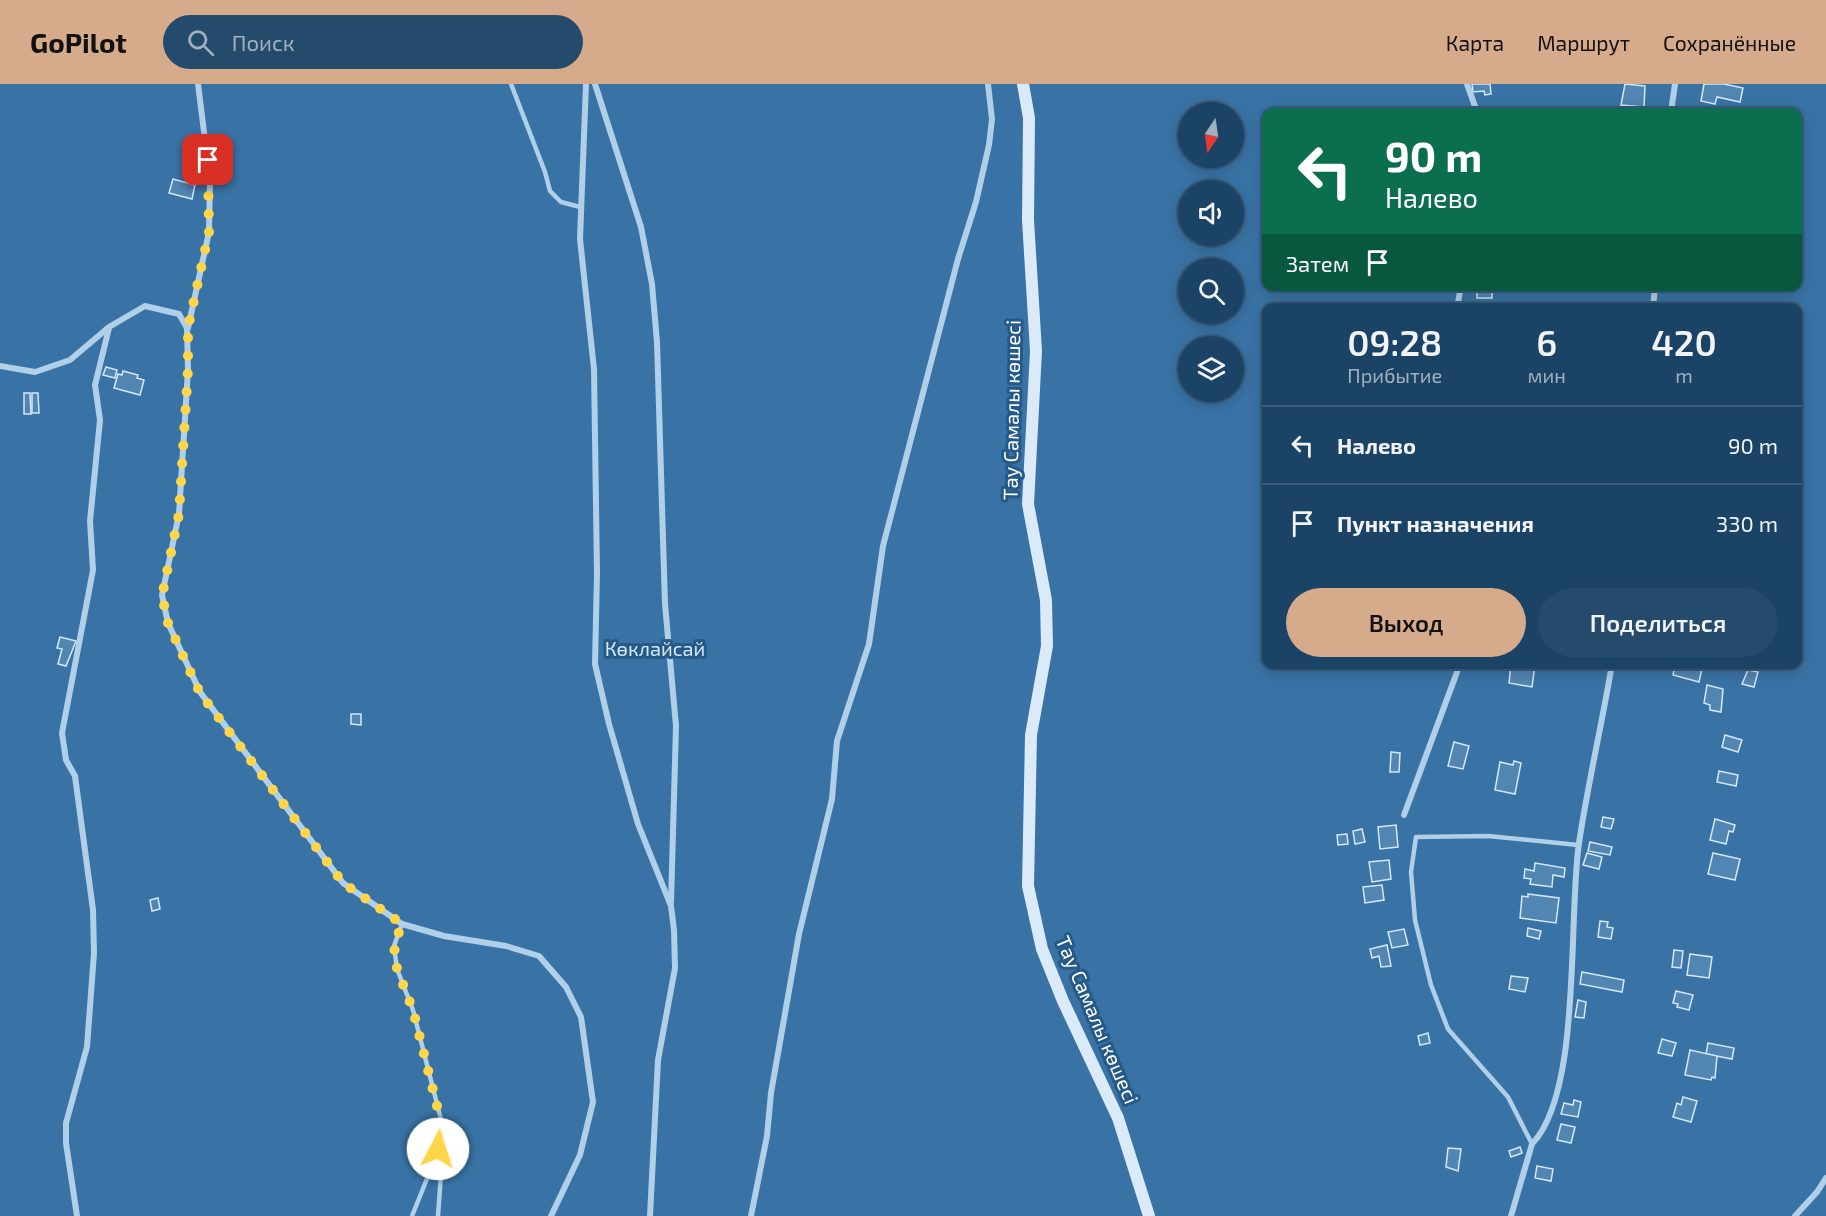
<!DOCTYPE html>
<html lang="ru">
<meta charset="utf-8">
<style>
:root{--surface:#1b4366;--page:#244a6c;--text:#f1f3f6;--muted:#a0b0bf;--line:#395c7a;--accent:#d6ab8b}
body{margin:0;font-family:"Exo 2",sans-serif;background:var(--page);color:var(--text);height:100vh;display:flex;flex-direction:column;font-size:22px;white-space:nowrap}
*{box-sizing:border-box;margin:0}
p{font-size:20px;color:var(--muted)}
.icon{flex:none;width:33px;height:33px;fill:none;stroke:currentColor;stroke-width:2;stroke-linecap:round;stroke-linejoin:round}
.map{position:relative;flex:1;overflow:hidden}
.drawer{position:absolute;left:1262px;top:219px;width:540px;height:366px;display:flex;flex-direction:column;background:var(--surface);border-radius:12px;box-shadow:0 3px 15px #0003,0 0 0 2px var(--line)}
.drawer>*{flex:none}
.top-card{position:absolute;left:1262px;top:24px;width:540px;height:183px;border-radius:12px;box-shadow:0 3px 15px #0003,0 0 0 2px var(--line);background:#0b6e4f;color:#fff;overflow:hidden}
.needle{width:39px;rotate:193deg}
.controls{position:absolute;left:1178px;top:18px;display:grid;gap:12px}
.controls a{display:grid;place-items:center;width:66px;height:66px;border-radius:50%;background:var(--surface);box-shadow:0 3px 15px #0003,0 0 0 2px var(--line);font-size:30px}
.pin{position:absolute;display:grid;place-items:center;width:51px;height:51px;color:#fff;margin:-26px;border-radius:12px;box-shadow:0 3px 9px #0006}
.me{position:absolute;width:66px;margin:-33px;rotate:5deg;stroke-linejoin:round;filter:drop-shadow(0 0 4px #0008)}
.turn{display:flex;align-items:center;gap:21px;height:126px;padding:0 24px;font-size:27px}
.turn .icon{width:78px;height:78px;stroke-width:2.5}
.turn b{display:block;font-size:42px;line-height:51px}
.then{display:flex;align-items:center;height:57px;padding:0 24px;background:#0003;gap:12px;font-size:22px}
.eta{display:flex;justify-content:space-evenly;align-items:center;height:102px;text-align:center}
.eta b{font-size:36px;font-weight:600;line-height:42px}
.action{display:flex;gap:12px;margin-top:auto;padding:12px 24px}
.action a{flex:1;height:69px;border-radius:36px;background:var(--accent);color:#111;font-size:24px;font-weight:600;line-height:69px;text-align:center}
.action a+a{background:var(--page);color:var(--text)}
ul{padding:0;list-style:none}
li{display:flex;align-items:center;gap:18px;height:78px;padding:0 24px;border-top:2px solid var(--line)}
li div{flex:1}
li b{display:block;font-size:22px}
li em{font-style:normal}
header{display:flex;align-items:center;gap:36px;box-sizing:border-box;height:84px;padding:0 30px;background:var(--accent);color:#111}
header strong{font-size:28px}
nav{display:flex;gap:33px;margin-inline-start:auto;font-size:21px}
.search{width:420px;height:54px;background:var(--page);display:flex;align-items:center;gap:15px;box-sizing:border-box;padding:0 21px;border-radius:33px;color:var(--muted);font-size:22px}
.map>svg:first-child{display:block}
.green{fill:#3973a5;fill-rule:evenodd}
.building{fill:#5185b2;stroke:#d4e7f7;stroke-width:1.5}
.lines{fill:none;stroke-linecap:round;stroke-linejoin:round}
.lane{stroke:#b0cfe9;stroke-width:4.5}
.street{stroke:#b0cfe9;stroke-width:6}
.secondary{stroke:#dbeaf8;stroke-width:12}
.route{stroke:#ffd54a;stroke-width:10;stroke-dasharray:0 18}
.labels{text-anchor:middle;stroke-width:6;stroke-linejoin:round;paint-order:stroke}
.street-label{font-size:20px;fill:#fff;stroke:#245988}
.park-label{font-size:20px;fill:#d4e7f7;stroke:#245988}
</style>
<header>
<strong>GoPilot</strong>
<div class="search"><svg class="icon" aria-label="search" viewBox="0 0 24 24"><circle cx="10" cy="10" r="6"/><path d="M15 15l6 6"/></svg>Поиск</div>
<nav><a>Карта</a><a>Маршрут</a><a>Сохранённые</a></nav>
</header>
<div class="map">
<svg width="1826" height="1132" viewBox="0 0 1826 1132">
<rect width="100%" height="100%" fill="#245988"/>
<path class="green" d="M0,0H1826V1132H0ZM1188,28H1233V74H1188ZM1266,28H1797V202H1266ZM1188,106H1233V152H1188ZM1188,184H1233V230H1188ZM1266,224H1797V580H1266ZM1188,262H1233V308H1188Z"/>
<g class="building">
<path d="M1472,0H1490L1491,10L1485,11L1484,7L1473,8Z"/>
<path d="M1625,0L1645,2L1644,23L1621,21Z"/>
<path d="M1704,0H1724L1743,4L1740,18L1717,13L1715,20L1701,17Z"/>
<path d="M173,95L195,101L192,115L169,109Z"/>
<path d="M1492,204V214H1477V205Z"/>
<path d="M106,283L117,286L115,294L103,291Z"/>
<path d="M123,287L138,291L137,294L144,296L140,311L114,304L118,290L122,291Z"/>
<path d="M24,309H30L31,330H24Z"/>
<path d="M32,309H38L39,329H32Z"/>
<path d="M60,553L76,557L66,582L58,580L62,565L57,564Z"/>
<path d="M1511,580L1535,581L1532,603L1509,599Z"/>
<path d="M1675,580H1703L1699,598L1673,591Z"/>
<path d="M1748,586L1758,588L1754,603L1742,600Z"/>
<path d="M1707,601L1723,605L1721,628L1710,626V621L1704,619Z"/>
<path d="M351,630H361V641L351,640Z"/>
<path d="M1725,651L1742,656L1738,668L1722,663Z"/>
<path d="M1454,658L1469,662L1463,685L1448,682Z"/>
<path d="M1391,668L1400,669L1399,688H1390Z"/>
<path d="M1514,677L1521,679L1515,710L1495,706L1500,678L1513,681Z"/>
<path d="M1719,687L1738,691L1736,702L1717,698Z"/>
<path d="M1603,733L1614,735L1611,745L1601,743Z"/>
<path d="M1715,735L1735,741L1733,748L1729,747L1726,760L1710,756Z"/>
<path d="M1396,741L1398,763L1380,765L1378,743Z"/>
<path d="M1362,745L1365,758L1355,760L1353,747Z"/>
<path d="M1347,750L1348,760L1338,761L1337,751Z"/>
<path d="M1590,758L1612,763L1610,771L1588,767Z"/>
<path d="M1587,769L1602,773L1599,785L1583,781Z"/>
<path d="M1713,769L1740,775L1735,796L1708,790Z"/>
<path d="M1389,776L1391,795L1372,798L1369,778Z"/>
<path d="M1535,779L1565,784L1564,793L1553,791L1552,803L1530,800L1531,795L1524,794L1525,785L1534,787Z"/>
<path d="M1382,801L1384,816L1365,819L1363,803Z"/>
<path d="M1528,810L1559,814L1556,839L1520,834L1522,812L1528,813Z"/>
<path d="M158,814L160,825L152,827L150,816Z"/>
<path d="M1600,837L1608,838L1607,843L1613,844L1611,855L1598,853Z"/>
<path d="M1528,844L1541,847L1539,855L1527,852Z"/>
<path d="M1404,845L1408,861L1392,864L1388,848Z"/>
<path d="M1387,861L1391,882L1381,883L1379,872L1372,874L1370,865Z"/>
<path d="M1674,866L1683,867L1681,884L1672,883Z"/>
<path d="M1690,870L1712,873L1709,894L1687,891Z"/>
<path d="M1582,888L1624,896L1622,908L1580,900Z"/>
<path d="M1511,892L1528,894L1525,908L1509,905Z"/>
<path d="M1676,907L1693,911L1689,926L1677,923L1678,920L1673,919Z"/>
<path d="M1578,916L1586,918L1584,934L1575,933Z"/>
<path d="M1428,949L1430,959L1420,961L1418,952Z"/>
<path d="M1662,955L1676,959L1672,972L1658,969Z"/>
<path d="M1708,959L1734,964L1732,975L1706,970Z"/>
<path d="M1690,966L1717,972L1715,994L1712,993L1711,996L1685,991Z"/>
<path d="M1683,1013L1697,1017L1691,1038L1673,1033L1677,1019L1681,1021Z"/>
<path d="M1574,1016L1581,1018L1578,1033L1561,1030L1564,1019L1573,1021Z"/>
<path d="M1561,1040L1575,1043L1571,1059L1557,1056Z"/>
<path d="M1520,1063L1522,1069L1511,1073L1509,1067Z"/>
<path d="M1448,1064L1461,1065L1458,1087L1446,1083Z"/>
<path d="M1537,1082L1553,1085L1551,1097L1535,1094Z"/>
</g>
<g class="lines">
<g class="lane">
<path d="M511,0L545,88L550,107L561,118L580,123"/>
<path d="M402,840L394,862L397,885L413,926L447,1059L441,1090L438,1132"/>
<path d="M1532,1060L1508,1013L1448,945L1431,901L1415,836L1411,788L1416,753L1488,752L1578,761"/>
<path d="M412,1132L445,1050"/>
</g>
<g class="street">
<path d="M586,0L580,155L594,285L597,489L595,580L609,640L638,740L671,822L674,846L675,884L658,976L650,1132"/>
<path d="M595,0L641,143L652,200L657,258L665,520L676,642L671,819"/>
<path d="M1467,0L1477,28"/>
<path d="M1671,28L1675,0"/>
<path d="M1457,224L1461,202"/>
<path d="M1653,224L1655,202"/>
<path d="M188,244L209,148L210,96L198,0"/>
<path d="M0,282L35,288L70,276L109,243L145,222L179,230L187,244L188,286L179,430L162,511L168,539L200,608L343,799L402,840L444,852L506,862L539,872L566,903L581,933L593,1018L580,1071L551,1132"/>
<path d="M1404,731L1460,580"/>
<path d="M77,1132L66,1059V1039L87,963L94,869L93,826L75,692L66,676L62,649L93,486L90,437L100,336L95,301L109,244"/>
<path d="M751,1132L767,1052L771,1009L799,850L832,715L837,657L869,560L883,462L958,175L976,118L989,61L992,35L988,0"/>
<path d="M1511,1132L1532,1060C1582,1009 1568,832 1579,759C1588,699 1602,640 1612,580"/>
<path d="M1795,1132L1817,1108L1826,1094"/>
</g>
<path class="secondary" d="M1023,0L1029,34L1028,136L1036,267L1028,420L1046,516L1047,562L1031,651L1028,802L1042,865L1063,917L1118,1034L1149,1132"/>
</g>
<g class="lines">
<path class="route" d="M208,76L209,148L188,244V286L179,430L162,512L168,539L200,609L343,799L402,840L394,862L397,885L413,926L444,1050L438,1065"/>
</g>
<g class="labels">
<g class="street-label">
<text transform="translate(1012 326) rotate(-89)" y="7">Тау Самалы көшесі</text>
<text transform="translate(1097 936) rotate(67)" y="7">Тау Самалы көшесі</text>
</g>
<g class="park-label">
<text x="655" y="572">Көклайсай</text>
</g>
</g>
</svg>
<div class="controls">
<a><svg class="needle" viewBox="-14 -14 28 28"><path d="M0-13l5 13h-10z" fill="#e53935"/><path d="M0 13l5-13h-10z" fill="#a0b0bf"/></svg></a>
<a><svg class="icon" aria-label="sound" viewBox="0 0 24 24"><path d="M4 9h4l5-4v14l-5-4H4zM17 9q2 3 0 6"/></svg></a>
<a><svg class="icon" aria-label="search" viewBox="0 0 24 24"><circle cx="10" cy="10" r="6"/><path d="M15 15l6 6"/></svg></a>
<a><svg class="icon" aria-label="layers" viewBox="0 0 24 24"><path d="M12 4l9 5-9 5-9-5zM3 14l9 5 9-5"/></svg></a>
</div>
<div class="pin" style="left:208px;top:76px;background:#d93025"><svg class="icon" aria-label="arrive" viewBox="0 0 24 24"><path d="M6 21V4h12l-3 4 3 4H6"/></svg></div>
<svg class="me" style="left:438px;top:1065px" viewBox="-20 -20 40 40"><circle r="19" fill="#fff"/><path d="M0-13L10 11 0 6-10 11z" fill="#ffd54a"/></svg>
<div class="top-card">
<div class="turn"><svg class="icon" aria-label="left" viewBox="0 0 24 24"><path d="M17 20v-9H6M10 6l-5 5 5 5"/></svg><div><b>90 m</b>Налево</div></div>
<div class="then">Затем<svg class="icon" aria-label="arrive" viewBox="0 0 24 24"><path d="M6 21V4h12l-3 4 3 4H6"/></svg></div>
</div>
<section class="drawer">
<div class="eta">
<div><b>09:28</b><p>Прибытие</p></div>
<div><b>6</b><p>мин</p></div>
<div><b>420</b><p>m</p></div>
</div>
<ul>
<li><svg class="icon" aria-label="left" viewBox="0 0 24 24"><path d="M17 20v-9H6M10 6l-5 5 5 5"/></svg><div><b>Налево</b></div><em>90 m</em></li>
<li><svg class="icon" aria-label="arrive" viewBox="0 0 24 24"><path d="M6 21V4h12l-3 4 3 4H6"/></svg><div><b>Пункт назначения</b></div><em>330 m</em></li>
</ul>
<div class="action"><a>Выход</a><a>Поделиться</a></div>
</section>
</div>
